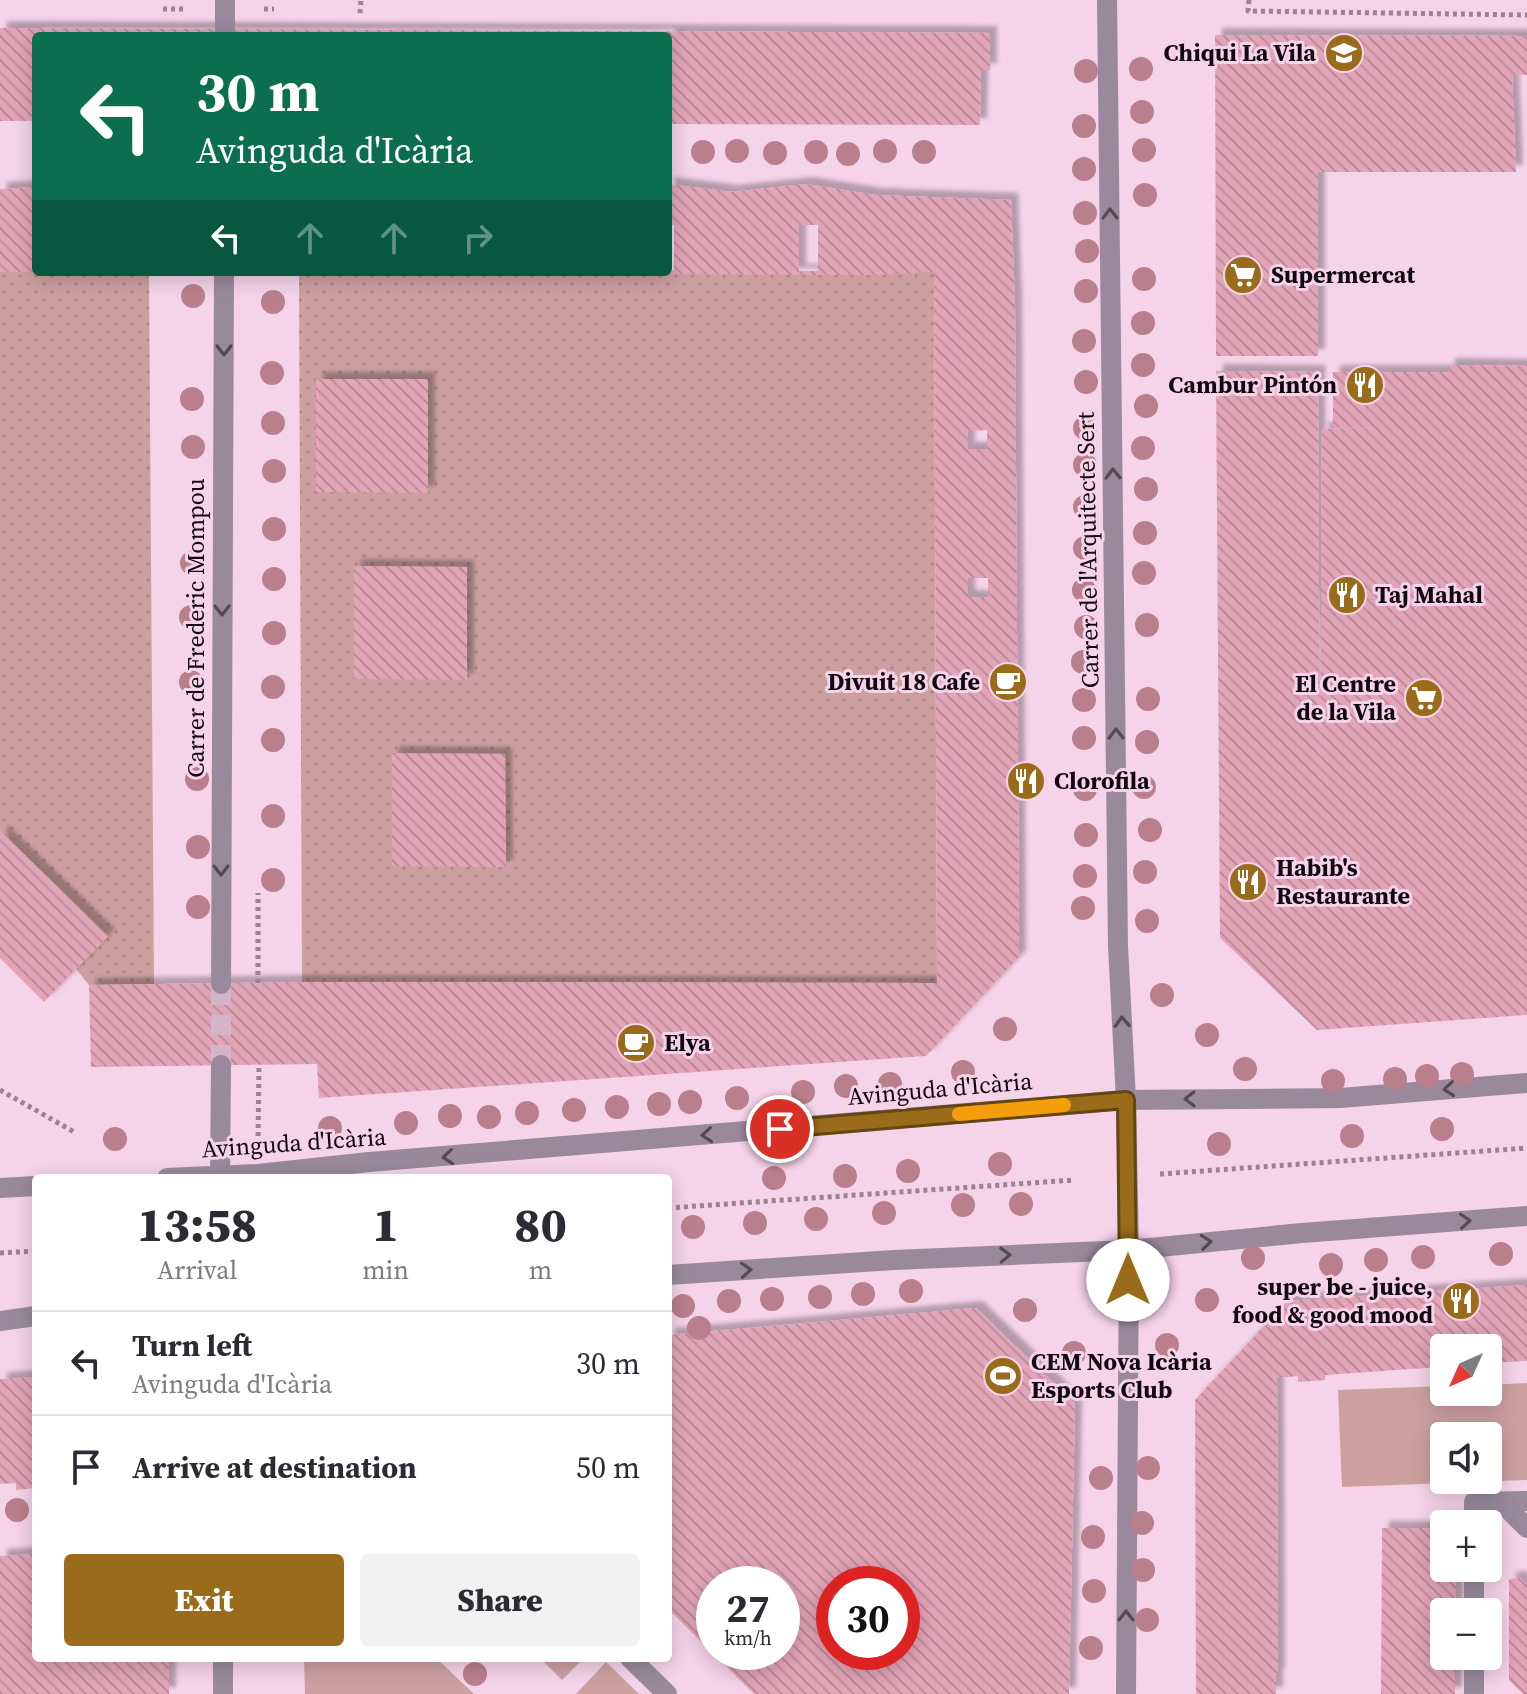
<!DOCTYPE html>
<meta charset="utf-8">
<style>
:root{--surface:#fff;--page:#f2f2f3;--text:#2b2b33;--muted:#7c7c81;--line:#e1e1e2;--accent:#996b1b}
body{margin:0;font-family:"Source Serif 4",serif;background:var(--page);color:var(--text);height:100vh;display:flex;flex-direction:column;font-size:30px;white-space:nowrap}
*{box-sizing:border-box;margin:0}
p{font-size:26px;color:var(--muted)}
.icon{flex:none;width:44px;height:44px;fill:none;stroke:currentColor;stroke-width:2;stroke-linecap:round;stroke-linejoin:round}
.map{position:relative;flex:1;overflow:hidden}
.drawer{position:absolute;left:32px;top:1174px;width:640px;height:488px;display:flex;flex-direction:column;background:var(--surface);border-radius:8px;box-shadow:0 4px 20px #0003}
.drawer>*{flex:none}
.guide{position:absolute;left:32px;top:32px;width:640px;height:244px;border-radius:8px;box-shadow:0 4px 20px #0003;background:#0b6e4f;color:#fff;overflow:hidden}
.needle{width:52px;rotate:225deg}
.controls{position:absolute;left:1430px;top:1334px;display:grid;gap:16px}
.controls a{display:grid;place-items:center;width:72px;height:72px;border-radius:8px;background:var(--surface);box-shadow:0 4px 20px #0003;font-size:40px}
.speed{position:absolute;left:696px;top:1566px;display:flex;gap:16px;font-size:40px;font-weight:700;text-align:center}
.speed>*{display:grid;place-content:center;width:104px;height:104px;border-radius:50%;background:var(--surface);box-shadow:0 4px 20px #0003;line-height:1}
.speed small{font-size:20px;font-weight:400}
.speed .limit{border:12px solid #d22;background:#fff;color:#111}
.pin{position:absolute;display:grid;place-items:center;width:68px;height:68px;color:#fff;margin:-34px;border:4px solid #fff;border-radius:50%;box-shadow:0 2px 8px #0007}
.me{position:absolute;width:88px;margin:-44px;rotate:0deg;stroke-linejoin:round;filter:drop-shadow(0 0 6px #0008)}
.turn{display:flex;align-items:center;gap:28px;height:168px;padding:0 32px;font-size:36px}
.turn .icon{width:104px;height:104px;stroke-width:2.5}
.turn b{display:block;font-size:56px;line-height:68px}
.lanes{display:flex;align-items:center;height:76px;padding:0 32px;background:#0003;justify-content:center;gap:40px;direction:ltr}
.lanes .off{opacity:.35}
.eta{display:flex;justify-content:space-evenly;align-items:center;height:136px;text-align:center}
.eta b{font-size:48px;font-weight:800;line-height:56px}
.primary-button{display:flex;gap:16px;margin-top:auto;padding:16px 32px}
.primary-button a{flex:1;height:92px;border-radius:8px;background:var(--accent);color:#fff;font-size:32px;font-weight:800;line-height:92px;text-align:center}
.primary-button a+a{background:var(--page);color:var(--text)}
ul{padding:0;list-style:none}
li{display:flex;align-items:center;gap:24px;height:104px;padding:0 32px;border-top:2px solid var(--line)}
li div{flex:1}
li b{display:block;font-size:30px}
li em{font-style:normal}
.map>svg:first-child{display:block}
.green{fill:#cda0a0;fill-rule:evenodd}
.garden{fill:url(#garden-dots)}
.building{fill:url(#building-back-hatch);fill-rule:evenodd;filter:url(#shadow)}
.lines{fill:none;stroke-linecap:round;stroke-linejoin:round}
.minor-tunnel{stroke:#d3b5c7;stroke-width:20;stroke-dasharray:20 10;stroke-linecap:butt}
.path{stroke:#9a8291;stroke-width:5;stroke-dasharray:4 4;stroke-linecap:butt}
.minor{stroke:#9a899d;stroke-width:20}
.tree{fill:#ba7f8c}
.oneway{stroke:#564856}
.route-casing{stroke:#634612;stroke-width:20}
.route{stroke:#996b1b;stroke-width:14}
.slow{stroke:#f59e0b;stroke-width:14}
.labels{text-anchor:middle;stroke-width:6;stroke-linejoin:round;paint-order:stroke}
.poi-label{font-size:24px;font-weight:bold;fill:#12080f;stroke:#f5d3e8;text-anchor:start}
.street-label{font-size:24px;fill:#12080f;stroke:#f5d3e8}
</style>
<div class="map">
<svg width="1527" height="1694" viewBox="0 0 1527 1694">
<defs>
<pattern id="garden-dots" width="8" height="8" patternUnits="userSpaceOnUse" patternTransform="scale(2)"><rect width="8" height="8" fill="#cda0a0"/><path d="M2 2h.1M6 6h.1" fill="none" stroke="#af8889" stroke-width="1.8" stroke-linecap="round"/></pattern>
<pattern id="building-back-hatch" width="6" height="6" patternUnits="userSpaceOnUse" patternTransform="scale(2)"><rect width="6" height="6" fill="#e2a4b7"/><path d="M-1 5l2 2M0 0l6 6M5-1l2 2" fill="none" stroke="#c18c9c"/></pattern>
<filter id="shadow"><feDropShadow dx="7" dy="-7" stdDeviation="2" flood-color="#0004"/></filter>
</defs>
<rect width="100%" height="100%" fill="#f5d3e8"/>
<g class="green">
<path d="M1527,1383V1480L1342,1487L1338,1390L1444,1386V1392H1488V1385ZM1488,1436V1480H1444V1436Z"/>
<path d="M304,1658H436L474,1694H305Z"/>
<path d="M540,1658H584L562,1680Z"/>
<path d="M606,1662L639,1694H576Z"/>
</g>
<g class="garden">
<path d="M0,272H149L154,984L89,985L76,969L108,936L0,831Z"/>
<path d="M934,272L937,983L302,982L299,273Z"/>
</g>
<g class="building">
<path d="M0,28L990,33V70H981L980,125L668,124V36H36V121H0Z"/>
<path d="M1215,35L1527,36V75H1512L1516,172H1318V356H1216Z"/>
<path d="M668,184L731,192L806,184L875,195L1011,200L1015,302L1019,957L926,1056L319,1098L317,1064L91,1067L89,985L302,982L937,983L934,272L875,275L668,274V270H674V225H668ZM799,225H818V271H799ZM987,430V449H968V431ZM968,578H988V597H968Z"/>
<path d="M36,187V272H0V189Z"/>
<path d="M1448,365L1527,366V1015L1317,1030L1220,938L1216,371L1318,372L1320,800L1322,429L1382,428L1333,427V372H1448Z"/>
<path d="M316,379H428V493L316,492Z"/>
<path d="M354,566L467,567V680L354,679Z"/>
<path d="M392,753L505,754L506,867L392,866Z"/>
<path d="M0,831L108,936L44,1002L0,958Z"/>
<path d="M1527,1285V1361L1488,1363V1348H1444V1372H1440L1439,1367L1325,1375V1380L1298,1382V1376L1277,1378L1278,1675H1276V1694H1196L1195,1400L1287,1301Z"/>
<path d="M976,1308L1075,1404L1069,1694H754L668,1609V1335ZM714,1584H782V1652H714ZM834,1584H902V1652H834Z"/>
<path d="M36,1377V1488L16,1490V1483L0,1484V1379Z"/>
<path d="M1382,1528H1444V1568H1456V1612H1444V1656H1455V1694H1381Z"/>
<path d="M36,1554V1658H169V1694H0V1556Z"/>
<path d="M1520,1578L1527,1585V1694H1523L1509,1680V1579Z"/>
</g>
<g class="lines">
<path class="minor-tunnel" d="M221,1065V984"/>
<g class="path">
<path d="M1249,0L1248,11L1527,15"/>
<path d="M163,9H183"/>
<path d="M264,9H274"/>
<path d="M360,13L361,0"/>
<path d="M258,983V893"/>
<path d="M0,1090L76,1133"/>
<path d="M258,1144L259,1065"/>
<path d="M1160,1174L1527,1148"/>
<path d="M668,1208L1074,1180"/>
<path d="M0,1253L36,1251"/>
</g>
<g class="minor">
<path d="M1107,0L1118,946L1126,1100L1129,1250L1126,1694"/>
<path d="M225,30V0"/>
<path d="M221,984L224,272"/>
<path d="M167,1178L258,1174L369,1162L1126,1100L1340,1098L1527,1083"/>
<path d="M220,1178L221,1065"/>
<path d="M0,1188L36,1186"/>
<path d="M668,1275L894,1260L1129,1250L1302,1233L1527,1216"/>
<path d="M0,1321L36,1316"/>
<path d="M1501,1502L1527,1528"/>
<path d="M1474,1524V1502L1527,1501"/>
<path d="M1474,1568V1612"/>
<path d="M1474,1656V1694"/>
<path d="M223,1658V1694"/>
<path d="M630,1658L667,1694"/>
</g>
</g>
<g class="tree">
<circle cx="1141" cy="69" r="12"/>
<circle cx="1086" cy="71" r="12"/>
<circle cx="1142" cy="112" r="12"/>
<circle cx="1084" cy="126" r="12"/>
<circle cx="1144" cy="150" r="12"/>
<circle cx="737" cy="151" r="12"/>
<circle cx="885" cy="151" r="12"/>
<circle cx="703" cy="152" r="12"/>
<circle cx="816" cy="152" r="12"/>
<circle cx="924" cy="152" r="12"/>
<circle cx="775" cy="153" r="12"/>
<circle cx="848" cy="154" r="12"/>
<circle cx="1084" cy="169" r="12"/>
<circle cx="1145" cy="195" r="12"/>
<circle cx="1085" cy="213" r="12"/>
<circle cx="1087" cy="251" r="12"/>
<circle cx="1144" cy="279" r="12"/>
<circle cx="1086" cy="291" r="12"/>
<circle cx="193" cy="296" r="12"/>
<circle cx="273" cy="302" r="12"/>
<circle cx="1143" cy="323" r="12"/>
<circle cx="1084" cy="341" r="12"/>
<circle cx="1143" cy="365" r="12"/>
<circle cx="272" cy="373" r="12"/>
<circle cx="1086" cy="382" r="12"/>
<circle cx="192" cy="399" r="12"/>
<circle cx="1146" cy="406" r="12"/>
<circle cx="273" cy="423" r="12"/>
<circle cx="1085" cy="428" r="12"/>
<circle cx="193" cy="447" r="12"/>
<circle cx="1143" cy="448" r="12"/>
<circle cx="1085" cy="465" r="12"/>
<circle cx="274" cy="471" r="12"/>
<circle cx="1146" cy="489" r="12"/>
<circle cx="1085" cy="507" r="12"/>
<circle cx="274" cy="529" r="12"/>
<circle cx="1145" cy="533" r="12"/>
<circle cx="1085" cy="548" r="12"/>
<circle cx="192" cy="563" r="12"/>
<circle cx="1144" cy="573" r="12"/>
<circle cx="274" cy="579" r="12"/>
<circle cx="1084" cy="590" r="12"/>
<circle cx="191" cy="617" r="12"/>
<circle cx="1147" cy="625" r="12"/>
<circle cx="1086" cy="627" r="12"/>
<circle cx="274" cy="633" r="12"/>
<circle cx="1083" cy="662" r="12"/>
<circle cx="191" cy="682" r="12"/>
<circle cx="273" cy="687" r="12"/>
<circle cx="1148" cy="699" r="12"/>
<circle cx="1084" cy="700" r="12"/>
<circle cx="1084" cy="738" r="12"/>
<circle cx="273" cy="740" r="12"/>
<circle cx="1147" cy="742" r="12"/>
<circle cx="197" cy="779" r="12"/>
<circle cx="1144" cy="787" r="12"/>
<circle cx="1085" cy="789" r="12"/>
<circle cx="273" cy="816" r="12"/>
<circle cx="1150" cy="830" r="12"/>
<circle cx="1086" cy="835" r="12"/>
<circle cx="198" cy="847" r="12"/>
<circle cx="1145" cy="872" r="12"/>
<circle cx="1085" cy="876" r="12"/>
<circle cx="273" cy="880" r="12"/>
<circle cx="198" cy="907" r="12"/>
<circle cx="1083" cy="908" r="12"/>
<circle cx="1147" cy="921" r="12"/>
<circle cx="1162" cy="995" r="12"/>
<circle cx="1005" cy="1029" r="12"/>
<circle cx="1207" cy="1035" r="12"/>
<circle cx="1245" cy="1069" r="12"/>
<circle cx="963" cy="1072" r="12"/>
<circle cx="1462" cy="1074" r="12"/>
<circle cx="1427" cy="1076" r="12"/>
<circle cx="1395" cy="1079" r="12"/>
<circle cx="1333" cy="1081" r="12"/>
<circle cx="890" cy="1084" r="12"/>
<circle cx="846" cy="1086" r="12"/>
<circle cx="803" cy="1092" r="12"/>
<circle cx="737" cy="1098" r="12"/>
<circle cx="690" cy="1102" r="12"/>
<circle cx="659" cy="1104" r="12"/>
<circle cx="617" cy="1107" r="12"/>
<circle cx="574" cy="1110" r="12"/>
<circle cx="527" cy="1113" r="12"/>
<circle cx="450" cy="1116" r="12"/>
<circle cx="489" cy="1117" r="12"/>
<circle cx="406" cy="1123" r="12"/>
<circle cx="330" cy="1128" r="12"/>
<circle cx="1442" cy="1129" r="12"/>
<circle cx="1352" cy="1136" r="12"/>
<circle cx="115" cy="1139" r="12"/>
<circle cx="1219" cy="1144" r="12"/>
<circle cx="1000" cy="1164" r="12"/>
<circle cx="908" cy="1171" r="12"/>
<circle cx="845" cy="1176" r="12"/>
<circle cx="774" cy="1178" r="12"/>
<circle cx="1021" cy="1204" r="12"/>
<circle cx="963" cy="1205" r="12"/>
<circle cx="884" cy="1213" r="12"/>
<circle cx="816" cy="1219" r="12"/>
<circle cx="755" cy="1223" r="12"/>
<circle cx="693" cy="1227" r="12"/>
<circle cx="1501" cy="1254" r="12"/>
<circle cx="1423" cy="1257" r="12"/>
<circle cx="1253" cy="1258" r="12"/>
<circle cx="1376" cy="1260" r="12"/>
<circle cx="1331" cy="1265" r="12"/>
<circle cx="911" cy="1291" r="12"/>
<circle cx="863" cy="1294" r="12"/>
<circle cx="820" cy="1297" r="12"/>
<circle cx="772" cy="1299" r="12"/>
<circle cx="1207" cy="1300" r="12"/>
<circle cx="729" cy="1301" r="12"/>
<circle cx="683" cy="1306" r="12"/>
<circle cx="1025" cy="1310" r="12"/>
<circle cx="699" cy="1328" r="12"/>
<circle cx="1167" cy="1345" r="12"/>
<circle cx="1074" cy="1353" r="12"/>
<circle cx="1148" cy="1468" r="12"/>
<circle cx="1101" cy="1478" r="12"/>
<circle cx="17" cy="1510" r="12"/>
<circle cx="1142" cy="1523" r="12"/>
<circle cx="1093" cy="1537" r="12"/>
<circle cx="1143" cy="1570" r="12"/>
<circle cx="1094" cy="1591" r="12"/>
<circle cx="1147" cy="1620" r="12"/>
<circle cx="1091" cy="1648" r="12"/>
<circle cx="475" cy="1674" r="12"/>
</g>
<defs><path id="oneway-chevron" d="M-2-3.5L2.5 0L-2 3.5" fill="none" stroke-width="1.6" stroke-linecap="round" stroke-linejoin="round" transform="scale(2)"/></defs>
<g class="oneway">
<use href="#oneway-chevron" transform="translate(1110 214) rotate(-91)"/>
<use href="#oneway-chevron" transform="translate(224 350) rotate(90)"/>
<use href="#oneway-chevron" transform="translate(1113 474) rotate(-91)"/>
<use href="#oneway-chevron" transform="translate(222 610) rotate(90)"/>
<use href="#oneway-chevron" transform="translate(1116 734) rotate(-91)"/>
<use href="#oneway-chevron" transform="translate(221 870) rotate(90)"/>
<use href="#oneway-chevron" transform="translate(1122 1022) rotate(-93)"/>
<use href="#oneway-chevron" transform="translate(1449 1089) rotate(175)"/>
<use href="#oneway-chevron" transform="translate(1190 1099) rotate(179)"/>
<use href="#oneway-chevron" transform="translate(707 1135) rotate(175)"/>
<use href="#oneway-chevron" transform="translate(448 1157) rotate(175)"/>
<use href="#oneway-chevron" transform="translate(1465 1221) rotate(-4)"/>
<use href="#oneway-chevron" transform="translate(1206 1242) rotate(-6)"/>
<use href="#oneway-chevron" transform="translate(1005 1255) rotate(-2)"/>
<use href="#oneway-chevron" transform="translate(746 1270) rotate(-4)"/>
<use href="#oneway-chevron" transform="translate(1126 1616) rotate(-90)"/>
</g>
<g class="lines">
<g class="route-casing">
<path id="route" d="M780,1129L1126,1100L1128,1280"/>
</g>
<use href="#route" class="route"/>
<path class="slow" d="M959,1114L1064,1105"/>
</g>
<defs>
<g id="school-disc" transform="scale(2)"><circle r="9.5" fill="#996b1b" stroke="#f5d3e8"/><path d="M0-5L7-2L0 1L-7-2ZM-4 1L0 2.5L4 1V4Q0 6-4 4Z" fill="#fff"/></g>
<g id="supermarket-disc" transform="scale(2)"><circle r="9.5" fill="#996b1b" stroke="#f5d3e8"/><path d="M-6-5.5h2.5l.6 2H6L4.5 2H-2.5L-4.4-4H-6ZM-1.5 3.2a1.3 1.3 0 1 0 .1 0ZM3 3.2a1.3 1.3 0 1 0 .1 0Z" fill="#fff"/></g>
<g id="restaurant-disc" transform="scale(2)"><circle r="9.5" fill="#996b1b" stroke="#f5d3e8"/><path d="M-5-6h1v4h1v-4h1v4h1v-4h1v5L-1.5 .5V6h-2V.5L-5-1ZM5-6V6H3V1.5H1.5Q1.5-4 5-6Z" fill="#fff"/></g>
<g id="cafe-disc" transform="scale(2)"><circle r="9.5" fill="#996b1b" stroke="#f5d3e8"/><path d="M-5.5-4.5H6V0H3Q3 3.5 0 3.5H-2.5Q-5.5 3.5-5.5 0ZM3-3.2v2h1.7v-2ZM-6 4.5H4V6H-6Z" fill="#fff"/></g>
<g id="stadium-disc" transform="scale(2)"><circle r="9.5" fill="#996b1b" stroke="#f5d3e8"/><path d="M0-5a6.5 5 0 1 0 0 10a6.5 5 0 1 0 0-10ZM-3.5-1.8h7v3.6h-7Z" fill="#fff"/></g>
</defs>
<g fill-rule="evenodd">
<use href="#school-disc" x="1344" y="53"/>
<use href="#supermarket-disc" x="1243" y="275"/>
<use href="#restaurant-disc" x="1365" y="385"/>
<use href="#restaurant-disc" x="1347" y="595"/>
<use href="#cafe-disc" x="1008" y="682"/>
<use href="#supermarket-disc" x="1424" y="698"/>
<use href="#restaurant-disc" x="1026" y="781"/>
<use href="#restaurant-disc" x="1248" y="882"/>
<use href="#cafe-disc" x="636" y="1043"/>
<use href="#restaurant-disc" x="1461" y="1301"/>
<use href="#stadium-disc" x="1003" y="1376"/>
</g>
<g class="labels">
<g class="poi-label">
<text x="1316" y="61" text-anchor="end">Chiqui La Vila</text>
<text x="1271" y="283">Supermercat</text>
<text x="1337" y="393" text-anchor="end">Cambur Pintón</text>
<text x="1375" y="603">Taj Mahal</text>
<text x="980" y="690" text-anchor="end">Divuit 18 Cafe</text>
<text x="1396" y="692" text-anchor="end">El Centre<tspan x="1396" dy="28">de la Vila</tspan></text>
<text x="1054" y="789">Clorofila</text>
<text x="1276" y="876">Habib's<tspan x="1276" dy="28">Restaurante</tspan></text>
<text x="664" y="1051">Elya</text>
<text x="1433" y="1295" text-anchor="end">super be - juice,<tspan x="1433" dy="28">food &amp; good mood</tspan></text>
<text x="1031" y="1370">CEM Nova Icària<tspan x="1031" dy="28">Esports Club</tspan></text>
</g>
<g class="street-label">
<text transform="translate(1088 550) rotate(-91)" y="8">Carrer de l'Arquitecte Sert</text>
<text transform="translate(196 628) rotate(-90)" y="8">Carrer de Frederic Mompou</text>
<text transform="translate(940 1089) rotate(-5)" y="8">Avinguda d'Icària</text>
<text transform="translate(294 1143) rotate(-4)" y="8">Avinguda d'Icària</text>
</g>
</g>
</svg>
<div class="controls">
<a><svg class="needle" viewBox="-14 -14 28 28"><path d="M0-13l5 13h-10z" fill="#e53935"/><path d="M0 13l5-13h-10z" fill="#7c7c81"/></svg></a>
<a><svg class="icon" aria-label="sound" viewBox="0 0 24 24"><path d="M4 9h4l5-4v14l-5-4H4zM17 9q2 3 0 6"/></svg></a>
<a>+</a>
<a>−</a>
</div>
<div class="speed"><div>27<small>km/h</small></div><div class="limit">30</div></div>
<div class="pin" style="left:780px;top:1129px;background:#d93025"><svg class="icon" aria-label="arrive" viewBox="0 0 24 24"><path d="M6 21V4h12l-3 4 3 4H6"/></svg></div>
<svg class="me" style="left:1128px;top:1280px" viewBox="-20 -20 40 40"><circle r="19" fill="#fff"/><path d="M0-13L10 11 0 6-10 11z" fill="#996b1b"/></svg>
<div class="guide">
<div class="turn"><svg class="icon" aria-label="left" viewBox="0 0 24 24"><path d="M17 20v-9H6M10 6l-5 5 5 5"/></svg><div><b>30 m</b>Avinguda d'Icària</div></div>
<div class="lanes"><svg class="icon" aria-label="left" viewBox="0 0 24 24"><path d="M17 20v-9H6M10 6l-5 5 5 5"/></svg><svg class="icon off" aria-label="ahead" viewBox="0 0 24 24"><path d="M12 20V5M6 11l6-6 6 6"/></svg><svg class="icon off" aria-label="ahead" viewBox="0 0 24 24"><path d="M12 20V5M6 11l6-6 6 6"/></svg><svg class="icon off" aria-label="right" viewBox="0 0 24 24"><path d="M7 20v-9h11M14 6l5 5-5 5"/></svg></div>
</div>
<section class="drawer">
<div class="eta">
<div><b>13:58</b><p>Arrival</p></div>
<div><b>1</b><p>min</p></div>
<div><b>80</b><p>m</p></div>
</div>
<ul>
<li><svg class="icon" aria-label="left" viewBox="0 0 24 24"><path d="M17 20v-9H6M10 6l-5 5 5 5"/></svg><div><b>Turn left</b><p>Avinguda d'Icària</p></div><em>30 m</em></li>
<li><svg class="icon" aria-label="arrive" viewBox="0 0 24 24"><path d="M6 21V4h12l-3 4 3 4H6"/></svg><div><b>Arrive at destination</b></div><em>50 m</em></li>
</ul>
<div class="primary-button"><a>Exit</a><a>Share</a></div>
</section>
</div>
